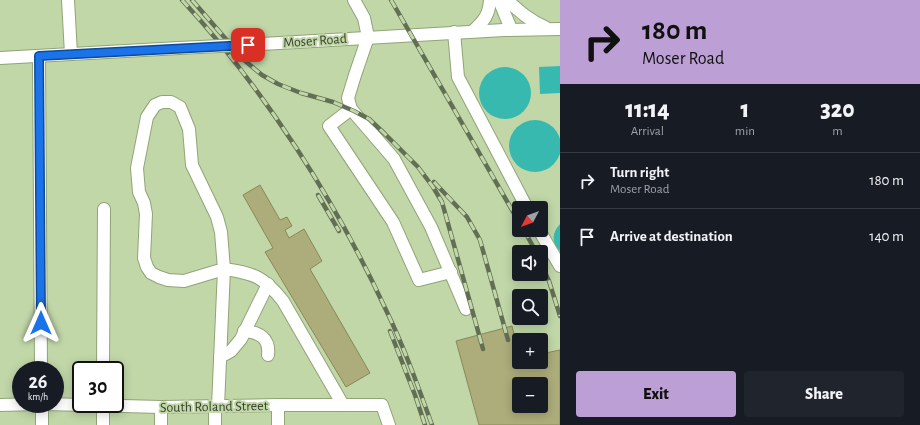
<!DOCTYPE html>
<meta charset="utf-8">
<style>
:root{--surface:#171b24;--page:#20242c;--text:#f1f3f6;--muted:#9ea1a6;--line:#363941;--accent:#bc9fd4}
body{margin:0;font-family:"Alegreya Sans",sans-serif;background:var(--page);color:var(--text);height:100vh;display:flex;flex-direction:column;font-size:15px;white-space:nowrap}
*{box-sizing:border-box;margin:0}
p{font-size:13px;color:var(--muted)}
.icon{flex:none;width:22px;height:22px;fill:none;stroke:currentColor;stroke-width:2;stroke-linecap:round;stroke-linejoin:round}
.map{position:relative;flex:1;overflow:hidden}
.side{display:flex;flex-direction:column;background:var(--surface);width:360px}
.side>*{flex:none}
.guide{background:#bc9fd4;color:#111;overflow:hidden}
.needle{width:26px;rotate:229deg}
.buttons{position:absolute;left:512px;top:201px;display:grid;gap:8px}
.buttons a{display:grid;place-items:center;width:36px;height:36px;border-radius:4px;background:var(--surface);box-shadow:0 2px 10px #0003;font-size:20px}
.speed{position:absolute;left:12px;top:361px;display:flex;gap:8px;font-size:20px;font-weight:700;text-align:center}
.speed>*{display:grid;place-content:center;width:52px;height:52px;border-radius:50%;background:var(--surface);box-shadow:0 2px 10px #0003;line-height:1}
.speed small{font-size:10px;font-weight:400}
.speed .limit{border:2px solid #111;border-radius:6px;background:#fff;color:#111}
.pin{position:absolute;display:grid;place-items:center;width:34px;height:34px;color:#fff;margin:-17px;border-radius:8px;box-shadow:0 2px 6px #0006}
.me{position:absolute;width:44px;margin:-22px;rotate:0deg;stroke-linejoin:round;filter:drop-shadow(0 0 3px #0008)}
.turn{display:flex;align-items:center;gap:14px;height:84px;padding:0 16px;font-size:18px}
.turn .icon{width:52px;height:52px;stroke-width:2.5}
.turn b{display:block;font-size:28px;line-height:34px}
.eta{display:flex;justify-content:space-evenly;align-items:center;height:68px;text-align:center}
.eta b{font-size:24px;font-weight:800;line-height:28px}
.cta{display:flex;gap:8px;margin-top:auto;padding:8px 16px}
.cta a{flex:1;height:46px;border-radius:4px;background:var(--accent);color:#111;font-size:16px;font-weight:800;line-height:46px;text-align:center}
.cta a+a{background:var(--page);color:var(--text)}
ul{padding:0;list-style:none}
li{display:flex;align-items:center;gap:12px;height:56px;padding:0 16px;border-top:1px solid var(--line)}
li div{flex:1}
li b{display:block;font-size:15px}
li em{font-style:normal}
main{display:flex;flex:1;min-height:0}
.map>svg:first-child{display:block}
.water{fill:#38b9af}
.building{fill:#adac7b;stroke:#888858;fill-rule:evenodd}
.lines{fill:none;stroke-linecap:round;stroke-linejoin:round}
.minor-casing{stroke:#90a477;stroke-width:14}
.minor{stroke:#fff;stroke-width:12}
.rail-casing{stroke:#636f54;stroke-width:4.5}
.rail{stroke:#c1d7a8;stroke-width:3;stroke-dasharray:9;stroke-linecap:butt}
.minor-bridge-casing{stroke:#90a477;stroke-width:14;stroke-linecap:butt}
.minor-bridge{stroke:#fff;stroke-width:12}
.route-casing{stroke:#114b97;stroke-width:10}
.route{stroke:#1a73e8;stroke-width:7}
.labels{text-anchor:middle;stroke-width:4;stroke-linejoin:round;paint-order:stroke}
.street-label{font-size:14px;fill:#38402e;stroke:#c1d7a8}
</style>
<main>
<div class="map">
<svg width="560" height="425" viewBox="0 0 560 425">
<rect width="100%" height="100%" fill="#c1d7a8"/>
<g class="water">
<path d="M560,66V93L540,94L539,67Z"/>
<circle cx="505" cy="93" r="26"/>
<circle cx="535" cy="146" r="26"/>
<path d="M560,224V251C551,243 552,232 560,224Z"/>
</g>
<g class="building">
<path d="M260,185L280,220L287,217L292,226L285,230L289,238L304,229L322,261L310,269L370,373L346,387L265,252L273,248L243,195Z"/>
<path d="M512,326L519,353V362H541V354L560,350V425H479L456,341ZM519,384H541V406H519Z"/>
</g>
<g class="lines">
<g class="minor-casing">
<g id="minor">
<path d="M68,0L71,54"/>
<path d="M354,0L364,18L368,37L355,75L348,98L351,109L394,159L431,227L466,309"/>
<path d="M499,0L511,29"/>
<path d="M507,0C519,11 530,21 545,27"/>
<path d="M473,31C484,21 489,15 490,0"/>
<path d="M454,32L458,77L527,208"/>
<path d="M262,44L504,30L560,29"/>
<path d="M39,56L41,370"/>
<path d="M0,58L179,48"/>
<path d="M162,102H171L180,107L189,129L192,165L217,217L221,232L224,269L184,281L168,280L159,277L151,273L147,267L144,258L146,214L144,203L139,192L137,168L147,117L155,105Z"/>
<path d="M351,109L329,126L393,222L419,280L451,272"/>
<path d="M539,230L560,266"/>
<path d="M244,331C259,332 270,338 268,355"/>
<path d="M220,357L231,351L241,339L268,284"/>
<path d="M103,370L104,209"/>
<path d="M42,404V425"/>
<path d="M45,404L161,407L278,405H382L389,425"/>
<path d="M103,404V425"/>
<path d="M0,405L39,404"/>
<path d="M215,406V425"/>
<path d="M218,406L224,269C254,273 264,277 283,301L343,405"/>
<path d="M161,407V425"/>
<path d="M278,425V405"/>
</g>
</g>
<use href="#minor" class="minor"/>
<g class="rail-casing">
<g id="rail">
<path d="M182,0C265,90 335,200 386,310C404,347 418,386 432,425"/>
<path d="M192,0L244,60L262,75L278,84L301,93L333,102L354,111L369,119L385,134L418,167L433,187L442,202L483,349"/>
<path d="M391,0L519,222"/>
<path d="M434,182L467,217L480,240L508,340"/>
<path d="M318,195L339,231"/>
<path d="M524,230L536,252"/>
<path d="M541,264L549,281L560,316"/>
<path d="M390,331L415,395L425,425"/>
</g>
</g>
<use href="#rail" class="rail"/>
<g class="minor-bridge-casing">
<path id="minor-bridge" d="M179,48L262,44"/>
</g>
<use href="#minor-bridge" class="minor-bridge"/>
</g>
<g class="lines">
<g class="route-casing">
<path id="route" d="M41,323L39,56L248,45"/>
</g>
<use href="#route" class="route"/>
</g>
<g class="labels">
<g class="street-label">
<text transform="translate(315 40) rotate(-4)" y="5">Moser Road</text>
<text transform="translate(214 406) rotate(-1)" y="5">South Roland Street</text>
</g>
</g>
</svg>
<div class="buttons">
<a><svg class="needle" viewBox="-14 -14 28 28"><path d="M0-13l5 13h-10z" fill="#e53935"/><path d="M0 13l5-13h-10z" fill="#9ea1a6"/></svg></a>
<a><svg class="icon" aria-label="sound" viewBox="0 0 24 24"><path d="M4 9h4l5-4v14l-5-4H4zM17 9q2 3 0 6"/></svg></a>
<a><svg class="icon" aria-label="search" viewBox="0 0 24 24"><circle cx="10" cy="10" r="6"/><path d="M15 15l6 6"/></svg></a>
<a>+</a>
<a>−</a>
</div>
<div class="speed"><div>26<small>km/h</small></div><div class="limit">30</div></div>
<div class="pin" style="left:248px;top:45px;background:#d93025"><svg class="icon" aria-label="arrive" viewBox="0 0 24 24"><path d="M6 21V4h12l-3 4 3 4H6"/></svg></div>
<svg class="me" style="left:41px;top:323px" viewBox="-20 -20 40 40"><path d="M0-17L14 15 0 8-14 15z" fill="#1a73e8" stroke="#fff" stroke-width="4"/></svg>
</div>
<section class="side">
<div class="guide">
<div class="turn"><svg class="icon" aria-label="right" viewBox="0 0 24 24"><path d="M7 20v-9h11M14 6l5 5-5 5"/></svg><div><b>180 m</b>Moser Road</div></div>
</div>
<div class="eta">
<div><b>11:14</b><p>Arrival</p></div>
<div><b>1</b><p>min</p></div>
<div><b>320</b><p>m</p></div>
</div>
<ul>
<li><svg class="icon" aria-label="right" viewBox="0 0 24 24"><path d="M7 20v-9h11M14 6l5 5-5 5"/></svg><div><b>Turn right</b><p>Moser Road</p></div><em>180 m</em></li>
<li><svg class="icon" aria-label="arrive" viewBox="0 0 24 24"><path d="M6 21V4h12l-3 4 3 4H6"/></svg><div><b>Arrive at destination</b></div><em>140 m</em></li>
</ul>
<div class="cta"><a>Exit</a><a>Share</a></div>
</section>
</main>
